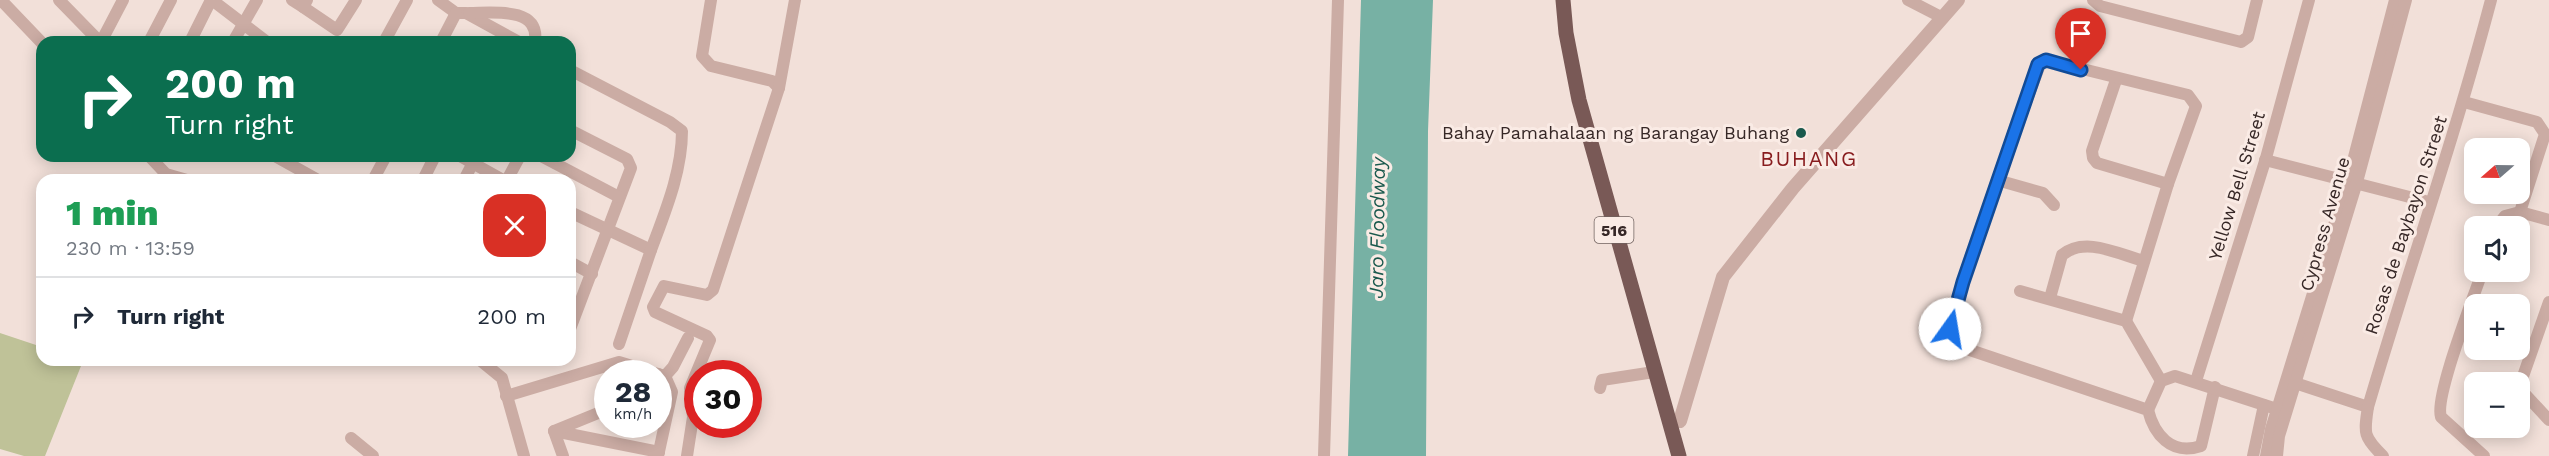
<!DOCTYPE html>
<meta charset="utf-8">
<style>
:root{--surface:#fff;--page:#f6f6f7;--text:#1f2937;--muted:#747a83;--line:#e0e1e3}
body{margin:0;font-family:"Work Sans",sans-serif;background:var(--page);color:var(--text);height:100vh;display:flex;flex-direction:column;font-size:22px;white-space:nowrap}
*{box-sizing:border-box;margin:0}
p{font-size:20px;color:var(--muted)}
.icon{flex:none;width:33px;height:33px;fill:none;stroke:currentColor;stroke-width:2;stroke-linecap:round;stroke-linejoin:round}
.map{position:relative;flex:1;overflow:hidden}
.drawer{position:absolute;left:36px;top:174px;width:540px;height:192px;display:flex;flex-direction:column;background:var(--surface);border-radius:18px;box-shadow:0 3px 15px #0003}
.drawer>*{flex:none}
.top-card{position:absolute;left:36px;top:36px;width:540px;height:126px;border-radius:18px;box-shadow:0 3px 15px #0003;background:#0b6e4f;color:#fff;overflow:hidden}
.needle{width:39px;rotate:250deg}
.fabs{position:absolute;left:2464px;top:138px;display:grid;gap:12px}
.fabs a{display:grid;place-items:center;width:66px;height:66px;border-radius:12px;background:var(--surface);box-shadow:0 3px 15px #0003;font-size:30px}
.speed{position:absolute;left:594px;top:360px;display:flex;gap:12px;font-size:30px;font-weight:700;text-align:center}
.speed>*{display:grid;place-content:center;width:78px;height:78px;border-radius:50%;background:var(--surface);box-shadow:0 3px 15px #0003;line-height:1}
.speed small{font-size:15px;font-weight:400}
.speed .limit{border:9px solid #d22;background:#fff;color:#111}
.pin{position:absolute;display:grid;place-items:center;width:51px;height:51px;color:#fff;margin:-62px -26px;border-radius:50% 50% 50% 0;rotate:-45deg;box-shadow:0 0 6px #0007}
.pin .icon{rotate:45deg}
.me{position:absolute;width:66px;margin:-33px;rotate:13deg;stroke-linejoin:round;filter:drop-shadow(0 0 4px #0008)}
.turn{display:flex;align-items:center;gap:21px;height:126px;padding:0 30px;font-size:27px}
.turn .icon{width:78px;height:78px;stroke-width:2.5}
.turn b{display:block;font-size:42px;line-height:51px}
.round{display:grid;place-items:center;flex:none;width:63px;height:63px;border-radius:18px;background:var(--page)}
.summary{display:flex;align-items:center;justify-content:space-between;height:102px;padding:0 30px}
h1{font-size:36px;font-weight:800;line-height:45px;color:#1e9e55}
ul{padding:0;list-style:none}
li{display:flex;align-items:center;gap:18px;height:78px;padding:0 30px;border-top:2px solid var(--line)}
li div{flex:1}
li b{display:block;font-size:22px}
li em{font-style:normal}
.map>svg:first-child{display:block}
.green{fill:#bfc298}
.water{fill:#77b1a4}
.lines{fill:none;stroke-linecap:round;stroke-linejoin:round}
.minor{stroke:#cbaca4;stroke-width:12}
.tertiary{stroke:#cbaca4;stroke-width:14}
.primary{stroke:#795956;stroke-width:15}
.route-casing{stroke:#114b97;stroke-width:15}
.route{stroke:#1a73e8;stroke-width:10}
.poi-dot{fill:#1a594d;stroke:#faebe5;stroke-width:2}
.labels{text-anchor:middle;stroke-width:6;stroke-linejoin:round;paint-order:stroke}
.shield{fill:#faebe5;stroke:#71625f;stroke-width:1.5}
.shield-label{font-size:16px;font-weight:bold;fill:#362726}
.poi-label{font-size:18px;fill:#362726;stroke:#faebe5;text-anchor:end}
.street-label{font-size:18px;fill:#362726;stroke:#faebe5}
.water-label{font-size:20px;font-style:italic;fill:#1a594d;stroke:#faebe5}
.quarter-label{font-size:21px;letter-spacing:1.5px;fill:#881c1e;stroke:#faebe5}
</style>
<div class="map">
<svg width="2549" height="456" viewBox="0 0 2549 456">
<rect width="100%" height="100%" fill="#f2e0d9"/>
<path class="green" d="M0,333L42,347V360L83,361L45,456H24L0,449Z"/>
<path class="water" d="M1361,0H1433L1428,131L1426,456H1348Z"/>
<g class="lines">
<g class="minor">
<path d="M1,0L42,43"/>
<path d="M59,0L100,42"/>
<path d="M212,0L267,42"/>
<path d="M292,0L303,7"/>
<path d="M307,0L303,7L337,30L356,0"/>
<path d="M438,0L456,13H466L519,42"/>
<path d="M711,0L702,56L711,66L772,81L779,88"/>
<path d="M1908,0L1943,18"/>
<path d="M2093,0L2100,6L2241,42L2248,37L2257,0"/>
<path d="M469,13C492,13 540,6 535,42"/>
<path d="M101,42L123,0"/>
<path d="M149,42L171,0"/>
<path d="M190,42L211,0"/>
<path d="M233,42L257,0"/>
<path d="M384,42L407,0"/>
<path d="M441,42L456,13"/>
<path d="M570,70L670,122L682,131C682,172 665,212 651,250L570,212"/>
<path d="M2116,80L2092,151L2093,158L2097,163L2168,184"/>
<path d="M2464,102L2537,122L2545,134L2520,212"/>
<path d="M570,130L627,159L631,168L570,329"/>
<path d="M149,156L166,174L187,180"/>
<path d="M275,156L318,180"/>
<path d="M460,156L503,180"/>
<path d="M541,156L619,197"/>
<path d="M2265,160L2429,202"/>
<path d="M373,180L386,156"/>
<path d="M423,180L435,156"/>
<path d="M464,180L476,157"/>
<path d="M507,180L520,156"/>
<path d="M1997,180L2043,193L2054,205"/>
<path d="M2497,226L2505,216L2520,212L2549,220"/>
<path d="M570,262L592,274"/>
<path d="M2482,272C2474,297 2434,397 2441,417L2484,456"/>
<path d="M2020,291L2126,321L2161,381"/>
<path d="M2050,298L2062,255C2085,236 2118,254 2144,261"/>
<path d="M2549,302L2521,382L2523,392L2549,420"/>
<path d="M2126,321L2168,184L2196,106L2188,95L2046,60L2041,62L1997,180L1952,316L1950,329L1954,339L1961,347L2148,410C2154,434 2171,456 2201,446L2215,387"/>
<path d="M619,344L651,250"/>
<path d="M480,360L502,378L524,456"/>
<path d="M665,376L673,367L688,338"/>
<path d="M2196,381L2266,158L2309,0"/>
<path d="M2289,381L2368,407"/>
<path d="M1600,388L1602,380L1654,372"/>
<path d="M506,396L619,362L658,374"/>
<path d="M2148,410L2161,381L2175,376L2286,412"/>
<path d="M554,431L659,452"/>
<path d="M351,438L373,456"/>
<path d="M563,456L554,431L608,409"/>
<path d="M658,456L672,392L665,376L658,374"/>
<path d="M687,456L693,417L690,388L710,340L707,336L655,312L653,307L664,286L707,295L713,290L779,88L795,0"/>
<path d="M1324,456L1338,0"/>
<path d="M2253,456L2264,405"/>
<path d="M2266,456L2271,429L2348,180L2395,0"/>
<path d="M2277,456L2279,436L2357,182L2406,0"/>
<path d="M2383,456C2363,437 2364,433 2368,407C2408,271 2455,137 2491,0"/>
</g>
<path class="tertiary" d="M1680,421L1723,277L1793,188L1958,0"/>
<path class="primary" d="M1563,0L1566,33L1579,100L1679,456"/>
</g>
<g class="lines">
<g class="route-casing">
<path id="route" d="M1950,329L1963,282L2038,64L2046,60L2081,70"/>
</g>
<use href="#route" class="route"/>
</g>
<circle class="poi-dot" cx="1801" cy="133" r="6"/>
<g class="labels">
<rect class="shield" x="1594.5" y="217" width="39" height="26" rx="4.5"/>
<g class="shield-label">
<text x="1614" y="236">516</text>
</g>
<g class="poi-label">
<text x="1789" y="139">Bahay Pamahalaan ng Barangay Buhang</text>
</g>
<g class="street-label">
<text transform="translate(2237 186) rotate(-73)" y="6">Yellow Bell Street</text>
<text transform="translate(2325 224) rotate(-74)" y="6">Cypress Avenue</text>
<text transform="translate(2406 225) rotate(-72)" y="6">Rosas de Baybayon Street</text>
</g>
<g class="water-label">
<text transform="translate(1377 228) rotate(-89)" y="7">Jaro Floodway</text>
</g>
<g class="quarter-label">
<text x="1809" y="166">BUHANG</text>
</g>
</g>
</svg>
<div class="fabs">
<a><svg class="needle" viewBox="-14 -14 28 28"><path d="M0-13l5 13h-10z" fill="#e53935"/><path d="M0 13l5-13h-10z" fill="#747a83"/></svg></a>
<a><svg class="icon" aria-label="sound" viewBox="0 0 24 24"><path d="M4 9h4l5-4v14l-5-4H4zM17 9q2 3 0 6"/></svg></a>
<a>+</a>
<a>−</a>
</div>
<div class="speed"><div>28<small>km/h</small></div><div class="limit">30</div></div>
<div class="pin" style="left:2081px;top:70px;background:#d93025"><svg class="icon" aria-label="arrive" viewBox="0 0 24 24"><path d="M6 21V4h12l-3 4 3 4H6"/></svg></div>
<svg class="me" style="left:1950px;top:329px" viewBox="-20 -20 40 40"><circle r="19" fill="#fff"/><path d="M0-13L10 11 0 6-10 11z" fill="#1a73e8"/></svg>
<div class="top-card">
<div class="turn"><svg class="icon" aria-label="right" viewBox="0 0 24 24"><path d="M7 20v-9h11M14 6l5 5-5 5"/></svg><div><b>200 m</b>Turn right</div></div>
</div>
<section class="drawer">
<div class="summary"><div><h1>1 min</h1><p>230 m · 13:59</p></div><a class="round" style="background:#d93025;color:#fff"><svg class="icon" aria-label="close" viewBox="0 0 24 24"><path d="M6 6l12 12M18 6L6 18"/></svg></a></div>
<ul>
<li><svg class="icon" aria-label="right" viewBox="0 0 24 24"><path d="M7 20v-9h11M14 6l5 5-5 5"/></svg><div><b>Turn right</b></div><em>200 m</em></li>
</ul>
</section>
</div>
